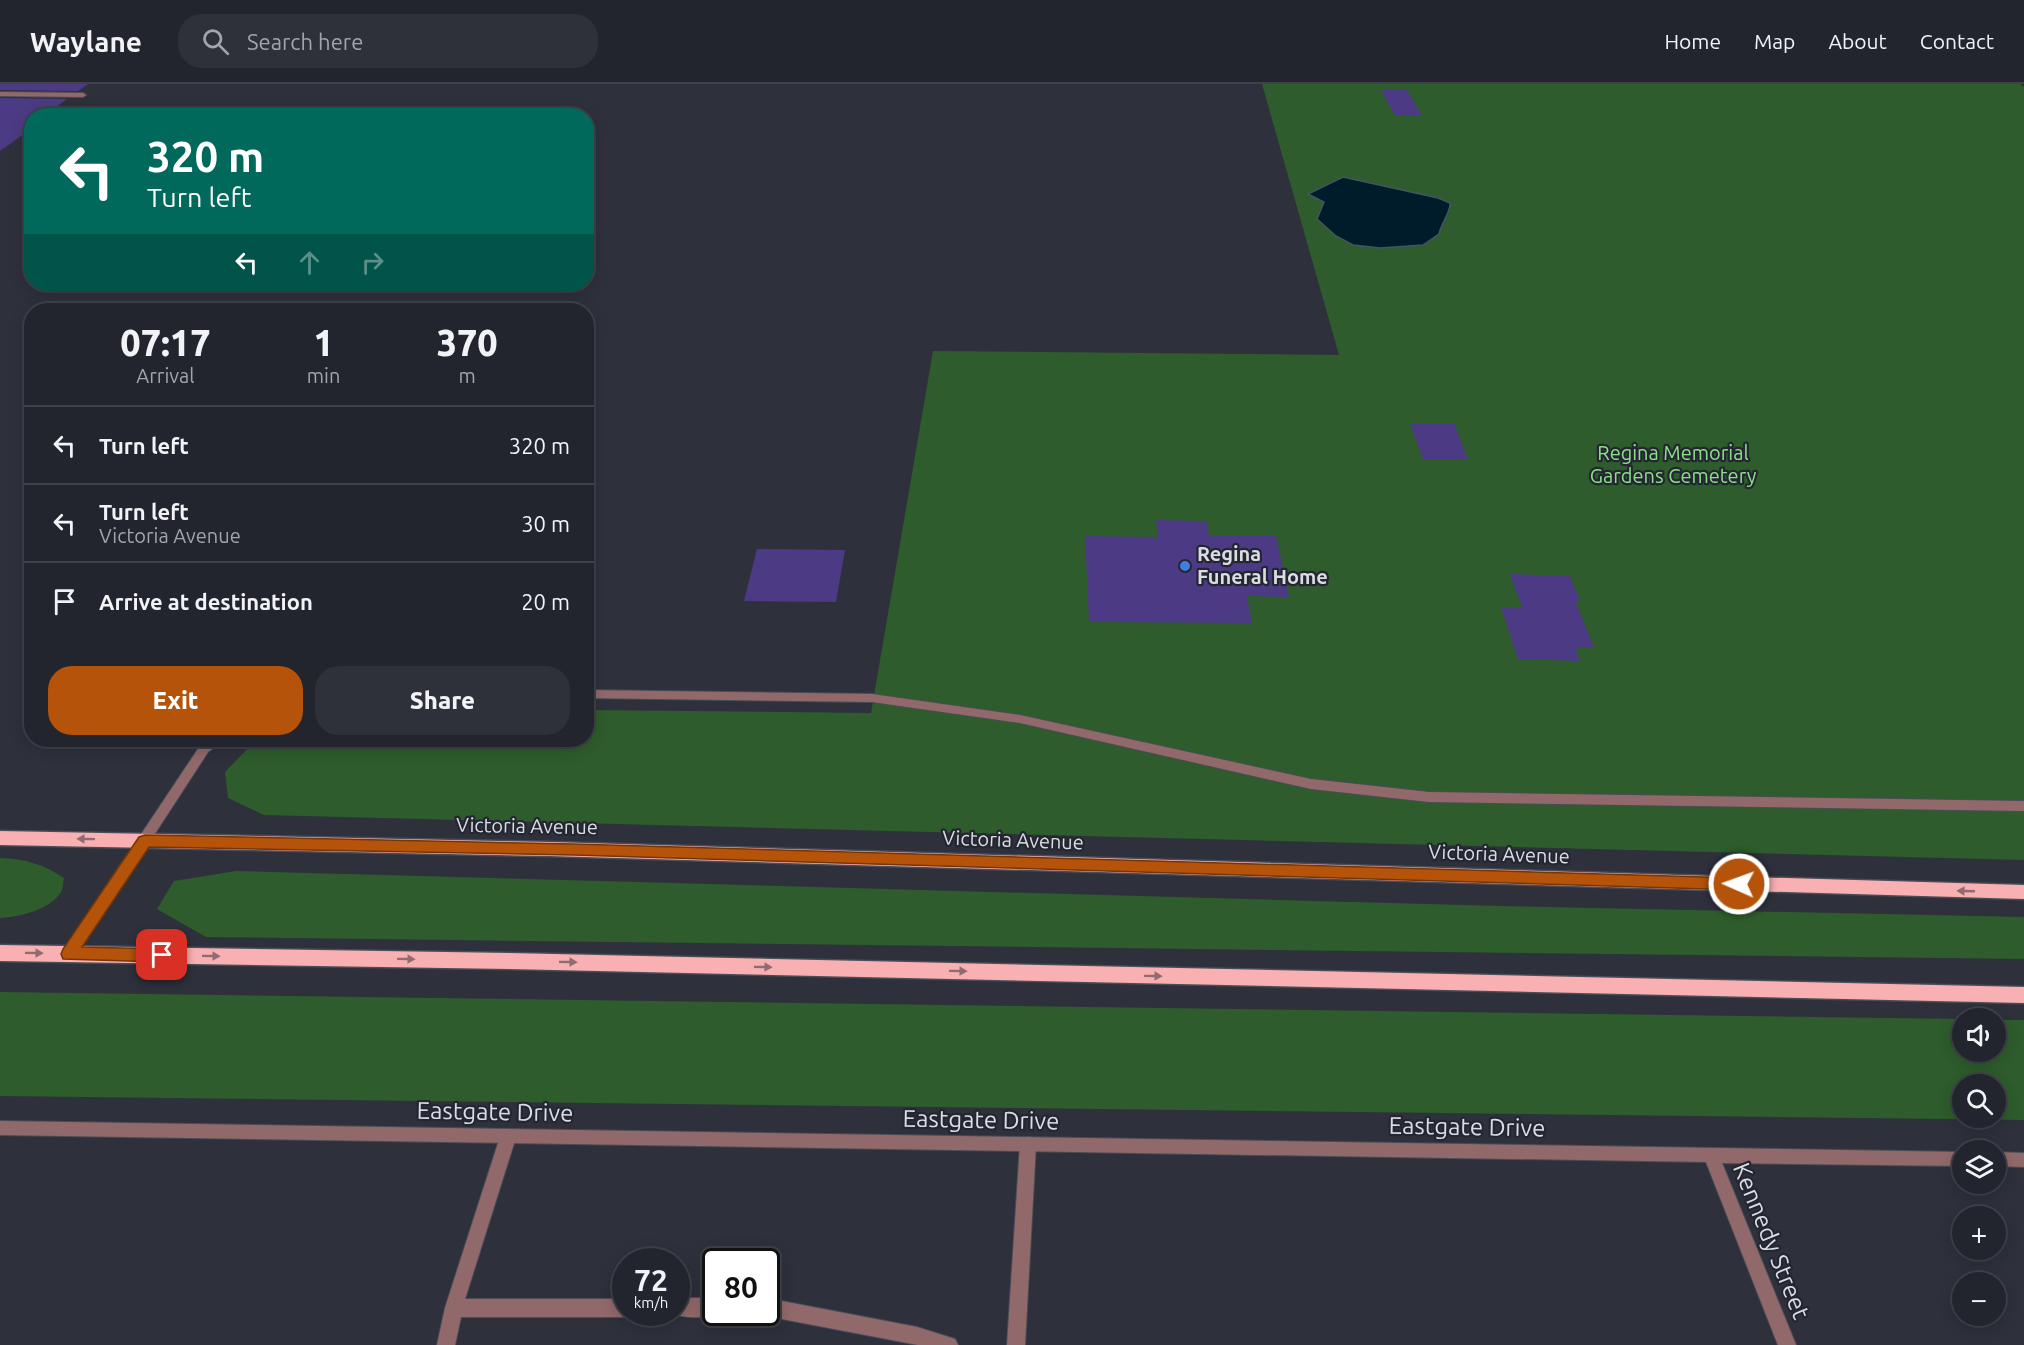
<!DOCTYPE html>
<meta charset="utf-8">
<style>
:root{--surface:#22252d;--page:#2e3139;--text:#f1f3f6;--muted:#a2a5aa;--line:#3f4249;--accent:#b45309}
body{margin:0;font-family:Ubuntu,sans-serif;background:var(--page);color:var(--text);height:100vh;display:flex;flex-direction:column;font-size:22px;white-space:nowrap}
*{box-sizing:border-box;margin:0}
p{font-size:20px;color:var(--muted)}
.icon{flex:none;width:33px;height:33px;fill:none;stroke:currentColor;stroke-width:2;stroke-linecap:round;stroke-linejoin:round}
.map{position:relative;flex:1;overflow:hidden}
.sheet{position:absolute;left:24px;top:219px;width:570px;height:444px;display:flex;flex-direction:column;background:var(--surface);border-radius:24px;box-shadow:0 3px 15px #0003,0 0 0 2px var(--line)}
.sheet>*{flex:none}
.top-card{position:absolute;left:24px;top:24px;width:570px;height:183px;border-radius:24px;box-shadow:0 3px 15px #0003,0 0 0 2px var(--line);background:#00695c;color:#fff;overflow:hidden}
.tools{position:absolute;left:1952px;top:924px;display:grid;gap:12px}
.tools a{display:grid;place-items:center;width:54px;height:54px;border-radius:50%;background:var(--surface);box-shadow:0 3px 15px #0003,0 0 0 2px var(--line);font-size:30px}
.speed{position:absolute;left:612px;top:1164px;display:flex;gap:12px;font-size:30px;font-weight:700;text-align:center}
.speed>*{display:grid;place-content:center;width:78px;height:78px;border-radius:50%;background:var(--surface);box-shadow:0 3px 15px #0003,0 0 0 2px var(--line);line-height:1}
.speed small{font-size:15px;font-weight:400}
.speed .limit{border:3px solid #111;border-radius:9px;background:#fff;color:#111}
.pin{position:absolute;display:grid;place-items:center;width:51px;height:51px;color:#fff;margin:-26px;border-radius:12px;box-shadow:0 3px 9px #0006}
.me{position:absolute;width:66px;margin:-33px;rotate:272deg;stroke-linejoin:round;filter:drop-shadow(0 0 4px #0008)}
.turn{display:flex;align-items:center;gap:21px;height:126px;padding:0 24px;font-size:27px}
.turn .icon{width:78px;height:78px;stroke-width:2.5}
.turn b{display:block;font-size:42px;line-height:51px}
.lanes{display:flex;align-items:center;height:57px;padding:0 24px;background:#0003;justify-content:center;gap:30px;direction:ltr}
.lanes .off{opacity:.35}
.eta{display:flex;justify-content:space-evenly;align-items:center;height:102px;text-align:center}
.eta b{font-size:36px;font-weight:800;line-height:42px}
.button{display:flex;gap:12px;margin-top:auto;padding:12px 24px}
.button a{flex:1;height:69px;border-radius:24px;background:var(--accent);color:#fff;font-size:24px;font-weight:800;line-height:69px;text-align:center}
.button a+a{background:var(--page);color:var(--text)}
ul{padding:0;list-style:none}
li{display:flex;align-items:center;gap:18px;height:78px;padding:0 24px;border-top:2px solid var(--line)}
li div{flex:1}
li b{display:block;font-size:22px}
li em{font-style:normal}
header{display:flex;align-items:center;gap:36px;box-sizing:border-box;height:84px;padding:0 30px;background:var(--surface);border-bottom:2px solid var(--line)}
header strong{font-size:28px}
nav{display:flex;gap:33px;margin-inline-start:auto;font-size:21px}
.search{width:420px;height:54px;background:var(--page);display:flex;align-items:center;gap:15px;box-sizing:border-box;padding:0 21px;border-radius:24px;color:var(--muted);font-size:22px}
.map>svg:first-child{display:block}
.green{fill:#2e5c2c;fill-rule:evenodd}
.water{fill:#001b29;stroke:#425561;stroke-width:1.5}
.building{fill:#4c3b84}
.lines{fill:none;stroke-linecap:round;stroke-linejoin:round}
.service-casing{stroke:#4a4d57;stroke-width:2}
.minor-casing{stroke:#4a4d57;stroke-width:2}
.trunk-casing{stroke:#4a4d57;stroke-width:3}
.service{fill:#92696a;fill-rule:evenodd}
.minor{fill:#92696a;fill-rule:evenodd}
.trunk{fill:#f8b0b2;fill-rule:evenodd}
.oneway{fill:#8e6c72}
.route{fill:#b45309;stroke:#753606;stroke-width:1.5}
.shop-dot{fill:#3f7fe0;stroke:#242731;stroke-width:2}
.labels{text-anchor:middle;stroke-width:4.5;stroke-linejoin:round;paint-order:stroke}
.park-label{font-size:20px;fill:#8ce188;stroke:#242731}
.poi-label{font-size:20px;font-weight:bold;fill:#dbdde4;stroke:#242731;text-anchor:start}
.street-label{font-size:20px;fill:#dbdde4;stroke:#242731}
.near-street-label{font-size:24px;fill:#dbdde4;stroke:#242731}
</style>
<header>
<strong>Waylane</strong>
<div class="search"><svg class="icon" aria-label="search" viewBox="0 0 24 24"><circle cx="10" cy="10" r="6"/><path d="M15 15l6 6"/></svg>Search here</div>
<nav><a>Home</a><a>Map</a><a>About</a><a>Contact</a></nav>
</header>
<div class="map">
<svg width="2024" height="1261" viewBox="0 0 2024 1261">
<rect width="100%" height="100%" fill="#2e313c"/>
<g class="green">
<path d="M1262,0H2020L2024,3V776L264,731L228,714L225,688L256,656H586L587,626L871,629L933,267L1339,271Z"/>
<path d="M0,774C25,775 43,780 64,794C63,798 63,805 61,808C50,826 19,833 0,834Z"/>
<path d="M236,787L1500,822L2024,833V875L206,853L157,825L174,797Z"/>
<path d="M0,908L1962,935V968H1995V936H2024V1036L0,1012ZM1962,1000H1995V1034H1962Z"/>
</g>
<path class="water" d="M1343,93L1438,114L1450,119C1451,128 1441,139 1439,150L1423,161L1380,164L1353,161L1336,152L1317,135L1324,118L1308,110Z"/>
<g class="building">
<path d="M0,0H88L78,7L0,6Z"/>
<path d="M1381,6H1407L1422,32H1395Z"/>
<path d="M0,14L67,15L44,32H32V44L0,67Z"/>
<path d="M1410,339H1454L1468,376H1423Z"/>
<path d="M1156,436L1207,437L1209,451H1276L1289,513L1247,512L1252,539L1089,538L1085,452L1158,453Z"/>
<path d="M757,465L845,466L836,518L744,517Z"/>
<path d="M1510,490L1570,492L1580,517H1575L1594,563H1575L1580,577L1518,575L1501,523H1522Z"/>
</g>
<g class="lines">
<g class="service-casing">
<g id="service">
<path d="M0,8L83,9L86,11L83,13L0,12Z"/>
<path d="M508,1046L514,1048L516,1053L465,1215H626V1228H633L626,1233H461L455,1261H437L445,1224L500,1053L502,1048Z"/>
<path d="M1028,1053L1034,1055L1036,1060L1025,1261H1007L1020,1060L1022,1055Z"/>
<path d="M676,1214H716V1228H722C711,1235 681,1235 670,1228H676Z"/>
<path d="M766,1214L917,1243L955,1255L958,1261H918L766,1232L760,1228H766Z"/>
</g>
</g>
<g class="minor-casing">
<g id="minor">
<path d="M586,606L872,610L1020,631L1311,695L1429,708L2024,717V727L1429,718L1311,705L1020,639L872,618L586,614Z"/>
<path d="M210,656H224L208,668L74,874L69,876L64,874L62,870L64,866L200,662Z"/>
<path d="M0,1037L1962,1068V1082L1722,1079L1796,1261H1778L1706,1078L0,1051Z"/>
<path d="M1995,1068L2024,1069V1083L1995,1082Z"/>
</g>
</g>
<g class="trunk-casing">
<g id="trunk">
<path d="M0,747L550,758L2024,801V815L550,772L0,761Z"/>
<path d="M0,861L509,869L2024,903V919L509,885L0,877Z"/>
</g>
</g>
<use href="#service" class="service"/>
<use href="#minor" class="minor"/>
<use href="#trunk" class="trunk"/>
</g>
<defs><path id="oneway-solid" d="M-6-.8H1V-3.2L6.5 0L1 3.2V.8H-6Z" transform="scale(1.5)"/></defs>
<g class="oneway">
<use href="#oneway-solid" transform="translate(86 755) rotate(-179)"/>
<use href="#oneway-solid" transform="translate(1966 807) rotate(-178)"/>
<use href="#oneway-solid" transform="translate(34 869) rotate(1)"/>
<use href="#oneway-solid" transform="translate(211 872) rotate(1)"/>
<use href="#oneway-solid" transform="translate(406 875) rotate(1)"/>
<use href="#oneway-solid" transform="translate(568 878) rotate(1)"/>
<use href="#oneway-solid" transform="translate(763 883) rotate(1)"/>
<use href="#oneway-solid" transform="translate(958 887) rotate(1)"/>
<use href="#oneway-solid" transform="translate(1153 892) rotate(1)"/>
</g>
<path class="route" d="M145,751L573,760L1739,794L1744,796L1746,800L1744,804L1739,806L573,771L149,763L82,863L162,865L167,867L170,871L167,876L162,878L63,875L61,870L63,865L139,753Z"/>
<circle class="shop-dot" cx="1185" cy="482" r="6"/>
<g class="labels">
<g class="park-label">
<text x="1673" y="376">Regina Memorial<tspan x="1673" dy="23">Gardens Cemetery</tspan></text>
</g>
<g class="poi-label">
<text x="1197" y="477">Regina<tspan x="1197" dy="23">Funeral Home</tspan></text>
</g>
<g class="street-label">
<text transform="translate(527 742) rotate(1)" y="7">Victoria Avenue</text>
<text transform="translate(1013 756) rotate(2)" y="7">Victoria Avenue</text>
<text transform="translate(1499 770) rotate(2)" y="7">Victoria Avenue</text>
</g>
<g class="near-street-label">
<text transform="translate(495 1028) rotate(1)" y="8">Eastgate Drive</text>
<text transform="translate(981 1036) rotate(1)" y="8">Eastgate Drive</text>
<text transform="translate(1467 1043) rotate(1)" y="8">Eastgate Drive</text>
<text transform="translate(1771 1157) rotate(68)" y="8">Kennedy Street</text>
</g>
</g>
</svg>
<div class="tools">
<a><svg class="icon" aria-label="sound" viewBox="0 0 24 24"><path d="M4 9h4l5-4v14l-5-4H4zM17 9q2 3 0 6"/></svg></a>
<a><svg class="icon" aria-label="search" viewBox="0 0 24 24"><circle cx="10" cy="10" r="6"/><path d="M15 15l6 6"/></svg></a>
<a><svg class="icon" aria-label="layers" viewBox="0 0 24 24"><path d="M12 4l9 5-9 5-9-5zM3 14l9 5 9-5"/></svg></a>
<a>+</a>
<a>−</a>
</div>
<div class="speed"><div>72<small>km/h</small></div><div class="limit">80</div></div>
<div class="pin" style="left:162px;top:871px;background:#d93025"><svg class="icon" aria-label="arrive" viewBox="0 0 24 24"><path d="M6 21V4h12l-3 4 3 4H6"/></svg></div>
<svg class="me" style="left:1739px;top:800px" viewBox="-20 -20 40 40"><circle r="17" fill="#b45309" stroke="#fff" stroke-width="3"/><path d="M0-11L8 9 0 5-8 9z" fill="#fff"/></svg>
<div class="top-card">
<div class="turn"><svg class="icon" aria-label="left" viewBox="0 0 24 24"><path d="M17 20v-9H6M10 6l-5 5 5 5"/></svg><div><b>320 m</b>Turn left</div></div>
<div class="lanes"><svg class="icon" aria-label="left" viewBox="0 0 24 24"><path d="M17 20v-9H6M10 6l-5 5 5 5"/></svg><svg class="icon off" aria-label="ahead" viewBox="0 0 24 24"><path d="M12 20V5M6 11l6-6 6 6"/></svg><svg class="icon off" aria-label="right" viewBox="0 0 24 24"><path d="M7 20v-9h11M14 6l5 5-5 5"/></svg></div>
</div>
<section class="sheet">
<div class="eta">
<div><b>07:17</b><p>Arrival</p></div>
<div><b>1</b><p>min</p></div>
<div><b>370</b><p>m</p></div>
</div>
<ul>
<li><svg class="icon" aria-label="left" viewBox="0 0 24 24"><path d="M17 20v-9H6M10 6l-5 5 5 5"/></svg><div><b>Turn left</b></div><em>320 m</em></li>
<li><svg class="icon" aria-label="left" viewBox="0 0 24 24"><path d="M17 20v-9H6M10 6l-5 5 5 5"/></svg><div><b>Turn left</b><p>Victoria Avenue</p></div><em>30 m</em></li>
<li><svg class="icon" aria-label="arrive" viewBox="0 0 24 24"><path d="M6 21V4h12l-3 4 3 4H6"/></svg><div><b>Arrive at destination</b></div><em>20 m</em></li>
</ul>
<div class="button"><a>Exit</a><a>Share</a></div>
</section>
</div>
